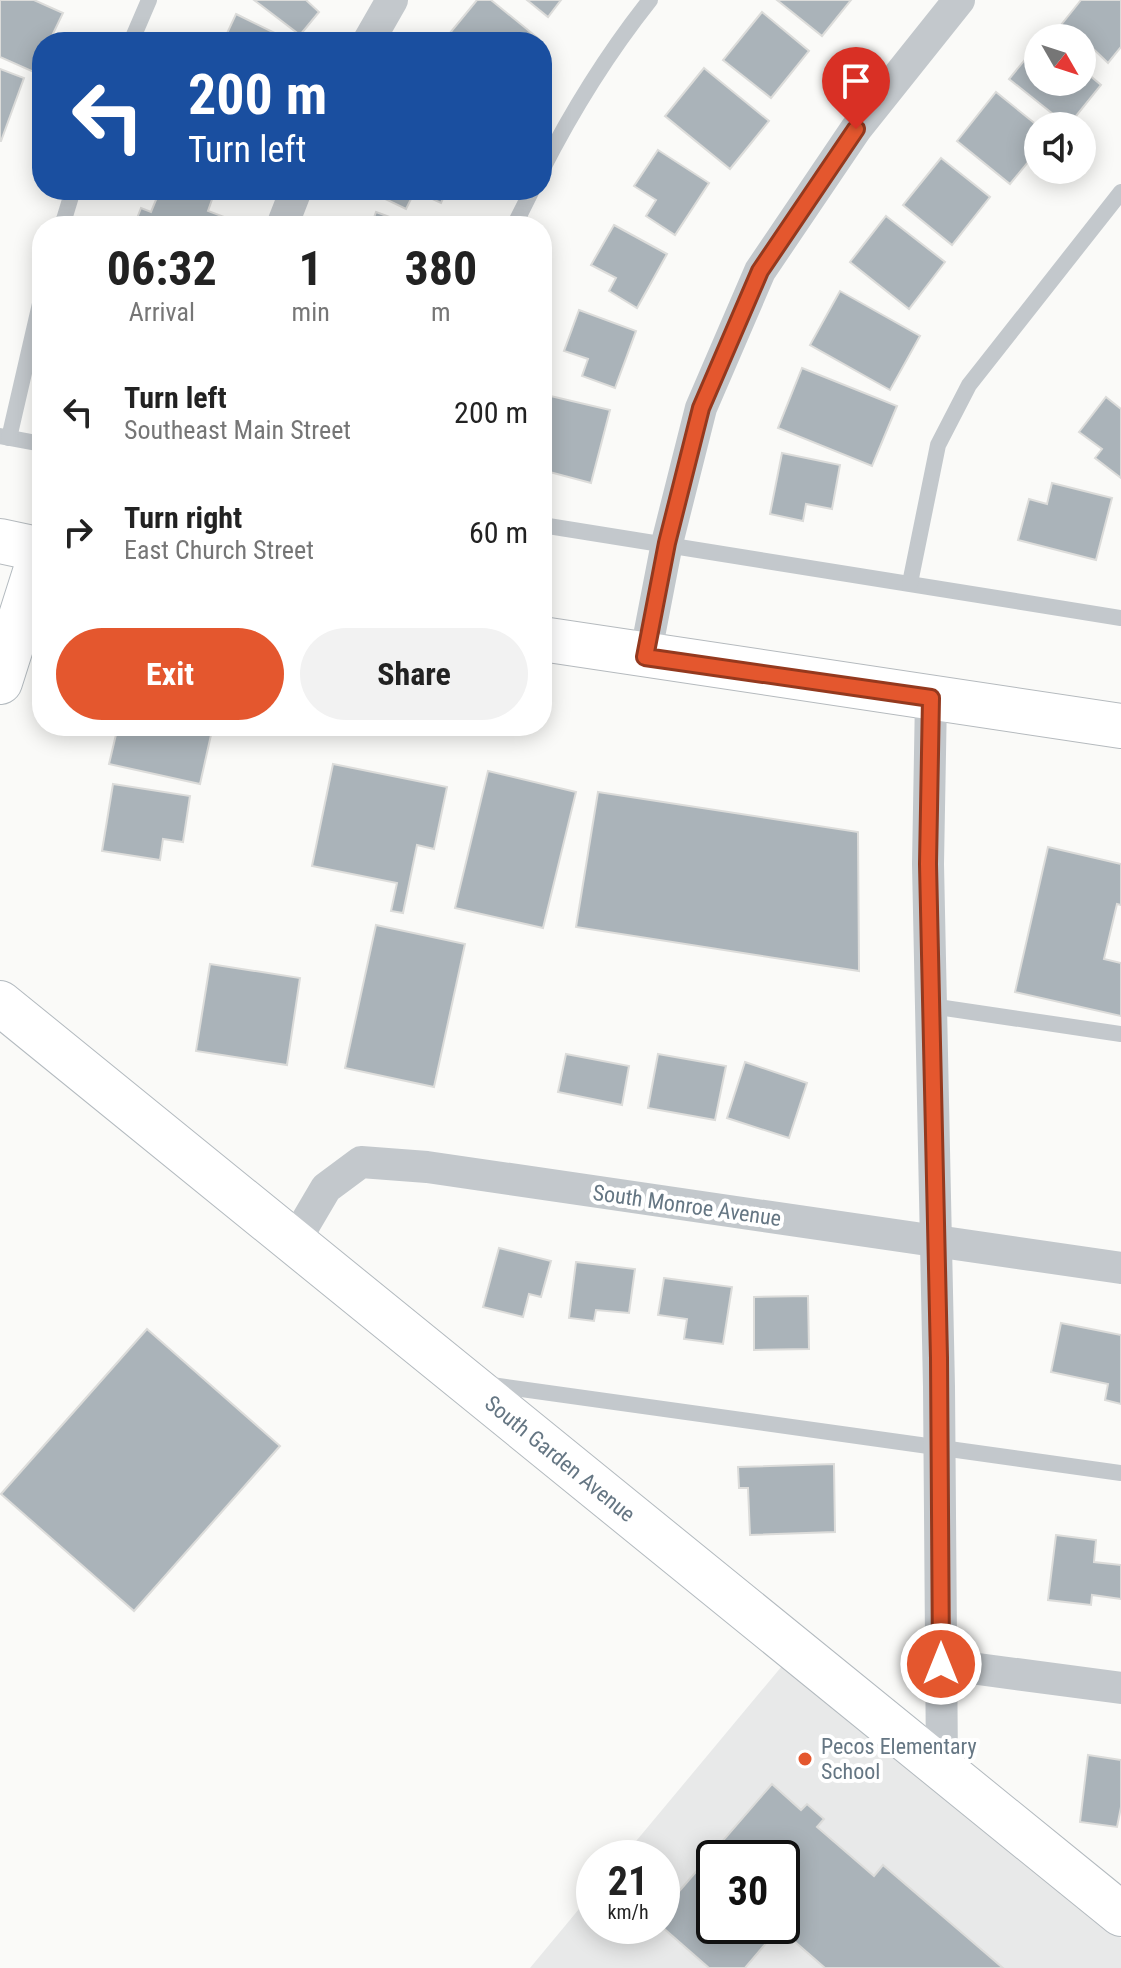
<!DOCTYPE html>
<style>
:root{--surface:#fff;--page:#f2f2f2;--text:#222;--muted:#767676;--accent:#e4572e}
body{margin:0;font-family:"Roboto Condensed",sans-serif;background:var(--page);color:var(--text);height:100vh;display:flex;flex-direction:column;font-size:30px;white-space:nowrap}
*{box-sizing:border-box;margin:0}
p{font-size:26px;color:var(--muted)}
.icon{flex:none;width:44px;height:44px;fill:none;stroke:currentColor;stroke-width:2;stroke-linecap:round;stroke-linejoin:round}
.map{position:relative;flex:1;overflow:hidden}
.panel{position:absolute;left:32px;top:216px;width:520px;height:520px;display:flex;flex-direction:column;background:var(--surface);border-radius:32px;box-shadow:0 4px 20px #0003}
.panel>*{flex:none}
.top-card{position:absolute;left:32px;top:32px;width:520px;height:168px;border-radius:32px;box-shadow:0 4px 20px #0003;background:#1a4fa0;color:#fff;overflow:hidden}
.needle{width:52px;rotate:129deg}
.buttons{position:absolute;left:1024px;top:24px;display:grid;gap:16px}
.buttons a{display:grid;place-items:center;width:72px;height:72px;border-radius:50%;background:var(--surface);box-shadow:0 4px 20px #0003;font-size:40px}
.speed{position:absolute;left:576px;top:1840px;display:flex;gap:16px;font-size:40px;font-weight:700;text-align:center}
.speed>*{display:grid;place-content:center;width:104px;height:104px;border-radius:50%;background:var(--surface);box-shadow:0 4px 20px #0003;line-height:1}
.speed small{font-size:20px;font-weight:400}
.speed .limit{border:4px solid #111;border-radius:12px;background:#fff;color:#111}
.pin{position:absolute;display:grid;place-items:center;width:68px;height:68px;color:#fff;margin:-82px -34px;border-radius:50% 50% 50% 0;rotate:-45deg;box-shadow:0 0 8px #0007}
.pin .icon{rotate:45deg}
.me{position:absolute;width:88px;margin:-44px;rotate:0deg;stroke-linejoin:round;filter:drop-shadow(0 0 6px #0008)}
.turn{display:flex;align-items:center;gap:28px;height:168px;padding:0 24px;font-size:36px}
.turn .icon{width:104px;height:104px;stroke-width:2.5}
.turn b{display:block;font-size:56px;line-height:68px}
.eta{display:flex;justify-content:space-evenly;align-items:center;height:136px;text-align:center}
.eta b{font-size:48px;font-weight:700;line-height:56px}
.cta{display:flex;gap:16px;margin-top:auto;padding:16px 24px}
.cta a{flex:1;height:92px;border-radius:48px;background:var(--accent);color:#fff;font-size:32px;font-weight:700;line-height:92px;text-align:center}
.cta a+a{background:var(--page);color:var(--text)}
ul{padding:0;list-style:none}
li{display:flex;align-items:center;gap:24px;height:120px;padding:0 24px}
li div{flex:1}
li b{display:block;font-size:30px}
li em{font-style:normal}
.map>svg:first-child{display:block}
.built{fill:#e8e9e9;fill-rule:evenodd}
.building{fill:#aab3b9;stroke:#dcdcda;stroke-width:2;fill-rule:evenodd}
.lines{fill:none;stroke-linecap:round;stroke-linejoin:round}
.secondary-casing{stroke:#b3babf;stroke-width:46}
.primary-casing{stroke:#b5babe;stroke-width:46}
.lane{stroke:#c3c8cc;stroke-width:16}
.street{stroke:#c3c8cc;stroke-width:32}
.secondary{stroke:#fff;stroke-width:44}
.primary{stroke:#fff;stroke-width:44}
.route-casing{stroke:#94391e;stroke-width:20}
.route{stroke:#e4572e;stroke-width:14}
.poi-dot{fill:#e4572e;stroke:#fff;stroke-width:3}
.labels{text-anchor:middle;stroke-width:8;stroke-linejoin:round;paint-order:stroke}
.street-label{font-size:22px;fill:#657683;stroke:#fff}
.poi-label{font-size:22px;fill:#657683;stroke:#fff;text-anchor:start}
</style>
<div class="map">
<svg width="1121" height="1968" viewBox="0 0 1121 1968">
<rect width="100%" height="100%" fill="#fafaf8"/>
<path class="built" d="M787,1660L1121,1938V1968H530L594,1891V1926H662V1858H622ZM714,1858H782V1926H714Z"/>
<g class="building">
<path d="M0,0H34L63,13L49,42H42V59L36,73L0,57Z"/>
<path d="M254,0H306L319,12L300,35Z"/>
<path d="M477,0H491L539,39L536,42H450L445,39Z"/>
<path d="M527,0H561L548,17Z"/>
<path d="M777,0H851L822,36Z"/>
<path d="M1081,0H1121V47L1108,63L1082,38L1061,25Z"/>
<path d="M762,12L809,51L771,98L723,60Z"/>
<path d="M236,14L283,37L281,42H223Z"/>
<path d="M1038,44V82H1082V69L1101,85L1068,126L1009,79Z"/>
<path d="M704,68L769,121L730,169L665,116Z"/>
<path d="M0,69L24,78L1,141H0Z"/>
<path d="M996,92L1038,126V150L1010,184L957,141Z"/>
<path d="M658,150L709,183L675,235L646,216L656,200L634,186Z"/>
<path d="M941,158L990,197L952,245L903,205Z"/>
<path d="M160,190L215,191L208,211L227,218L224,226H134L141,208L151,212Z"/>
<path d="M380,190H447L441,203L415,191L406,209L377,195Z"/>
<path d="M376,212L414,226H371Z"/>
<path d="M886,216L945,262L909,309L850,262Z"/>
<path d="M614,225L667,254L637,308L609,291L616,278L591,265Z"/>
<path d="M840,291L920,336L890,390L810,345Z"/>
<path d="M579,310L636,331L615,388L582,376L588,359L564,351Z"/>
<path d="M802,368L897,406L872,466L778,428Z"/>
<path d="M542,394L610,410L591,483L542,470Z"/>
<path d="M1106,397L1121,409V478L1095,458L1102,449L1079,432Z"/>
<path d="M782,453L840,465L832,509L806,504L803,521L770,514Z"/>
<path d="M1052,483L1112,498L1096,560L1018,540L1029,499L1047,504Z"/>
<path d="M118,726H213L200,784L109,764Z"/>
<path d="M333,764L447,787L434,849L417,845L403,913L391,911L397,883L312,866Z"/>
<path d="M488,771L576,792L543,928L455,908Z"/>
<path d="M113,784L190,796L183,842L163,839L160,860L102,851Z"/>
<path d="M598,792L858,832L859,971L576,927Z"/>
<path d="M1048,847L1121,864V905L1117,904L1104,959L1121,963V1016L1015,992Z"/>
<path d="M376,925L465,944L434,1087L345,1068Z"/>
<path d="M210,964L300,978L287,1065L196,1051Z"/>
<path d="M566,1054L629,1066L622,1105L558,1092Z"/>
<path d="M658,1054L726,1066L715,1120L648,1108Z"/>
<path d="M745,1062L807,1083L789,1138L727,1118Z"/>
<path d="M499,1248L551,1261L541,1297L529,1294L523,1317L483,1307Z"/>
<path d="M576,1262L635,1269L629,1313L596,1310L594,1321L569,1318Z"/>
<path d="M664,1278L732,1287L723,1344L684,1339L687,1319L658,1315Z"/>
<path d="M808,1296L809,1349L754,1350V1297Z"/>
<path d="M1061,1323L1121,1335V1404L1105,1400L1108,1384L1051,1372Z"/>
<path d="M147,1329L280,1446L134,1611L1,1494Z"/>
<path d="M834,1464L835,1532L750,1535L748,1488H739L738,1467Z"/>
<path d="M1056,1535L1096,1540L1094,1562L1121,1565V1599L1092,1595L1091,1605L1048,1600Z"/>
<path d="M1088,1755L1121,1760V1807L1117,1827L1080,1822Z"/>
<path d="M772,1784L801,1810L807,1804L824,1819L817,1827L874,1876L883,1865L1003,1968H825L779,1928L745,1968H709L661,1926L662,1911ZM714,1858H782V1926H714Z"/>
</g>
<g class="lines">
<g class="secondary-casing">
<g id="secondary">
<path d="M0,682L42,550"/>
<path id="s1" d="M0,1003L1121,1914"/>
</g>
</g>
<g class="primary-casing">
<g id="primary">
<path d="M0,541L42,550"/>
<path d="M542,639L1121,726"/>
</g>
</g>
<g class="lane">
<path d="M131,42L149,0"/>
<path d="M542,170C573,109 608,53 650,0"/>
<path d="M62,226L73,190"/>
<path d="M514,226L532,190"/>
<path d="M0,436L42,444"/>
<path d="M9,438L42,295"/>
<path d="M542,525L1121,618"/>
<path d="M910,583L938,445L969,385L1121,192"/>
<path d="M931,1006L1121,1034"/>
<path d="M485,1384L1121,1473"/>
</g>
<g class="street">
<path d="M368,42L392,0"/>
<path d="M282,226L296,190"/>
<path d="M645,657L667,543L701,408L760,271L856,129L959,0"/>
<path d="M931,698L928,864L939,1387L942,1767"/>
<path d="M293,1244L326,1188L361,1162L427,1167L1121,1268"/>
<path d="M941,1664L1121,1688"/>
</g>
<use href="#secondary" class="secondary"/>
<use href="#primary" class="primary"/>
</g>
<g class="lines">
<g class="route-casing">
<path id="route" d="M856,129L760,271L701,408L667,543L645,657L931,698L928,864L939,1358L941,1664"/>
</g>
<use href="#route" class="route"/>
</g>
<circle class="poi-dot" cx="805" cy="1759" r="8"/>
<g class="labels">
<g class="street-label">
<text transform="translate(687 1205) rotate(8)" y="8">South Monroe Avenue</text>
<text dy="8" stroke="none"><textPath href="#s1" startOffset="722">South Garden Avenue</textPath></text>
</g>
<g class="poi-label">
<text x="821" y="1754">Pecos Elementary<tspan x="821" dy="25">School</tspan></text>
</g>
</g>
</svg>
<div class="buttons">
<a><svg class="needle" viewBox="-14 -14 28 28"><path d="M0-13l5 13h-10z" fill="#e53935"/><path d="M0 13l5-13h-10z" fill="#767676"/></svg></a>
<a><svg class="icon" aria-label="sound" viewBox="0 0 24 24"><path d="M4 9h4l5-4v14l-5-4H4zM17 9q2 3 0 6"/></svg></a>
</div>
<div class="speed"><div>21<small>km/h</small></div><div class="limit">30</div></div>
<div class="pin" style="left:856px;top:129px;background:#d93025"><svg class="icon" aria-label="arrive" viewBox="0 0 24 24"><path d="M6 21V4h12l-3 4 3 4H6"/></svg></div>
<svg class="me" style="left:941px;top:1664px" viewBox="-20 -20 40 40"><circle r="17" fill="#e4572e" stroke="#fff" stroke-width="3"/><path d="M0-11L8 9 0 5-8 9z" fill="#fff"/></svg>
<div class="top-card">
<div class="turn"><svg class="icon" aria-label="left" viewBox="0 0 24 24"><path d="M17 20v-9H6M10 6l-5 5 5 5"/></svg><div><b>200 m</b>Turn left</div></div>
</div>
<section class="panel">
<div class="eta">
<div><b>06:32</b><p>Arrival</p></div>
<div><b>1</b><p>min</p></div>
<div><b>380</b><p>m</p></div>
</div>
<ul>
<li><svg class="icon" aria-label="left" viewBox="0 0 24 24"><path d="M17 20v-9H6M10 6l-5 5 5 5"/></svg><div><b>Turn left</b><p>Southeast Main Street</p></div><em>200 m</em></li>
<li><svg class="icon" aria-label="right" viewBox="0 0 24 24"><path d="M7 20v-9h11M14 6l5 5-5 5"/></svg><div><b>Turn right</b><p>East Church Street</p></div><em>60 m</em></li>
</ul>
<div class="cta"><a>Exit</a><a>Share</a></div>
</section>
</div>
